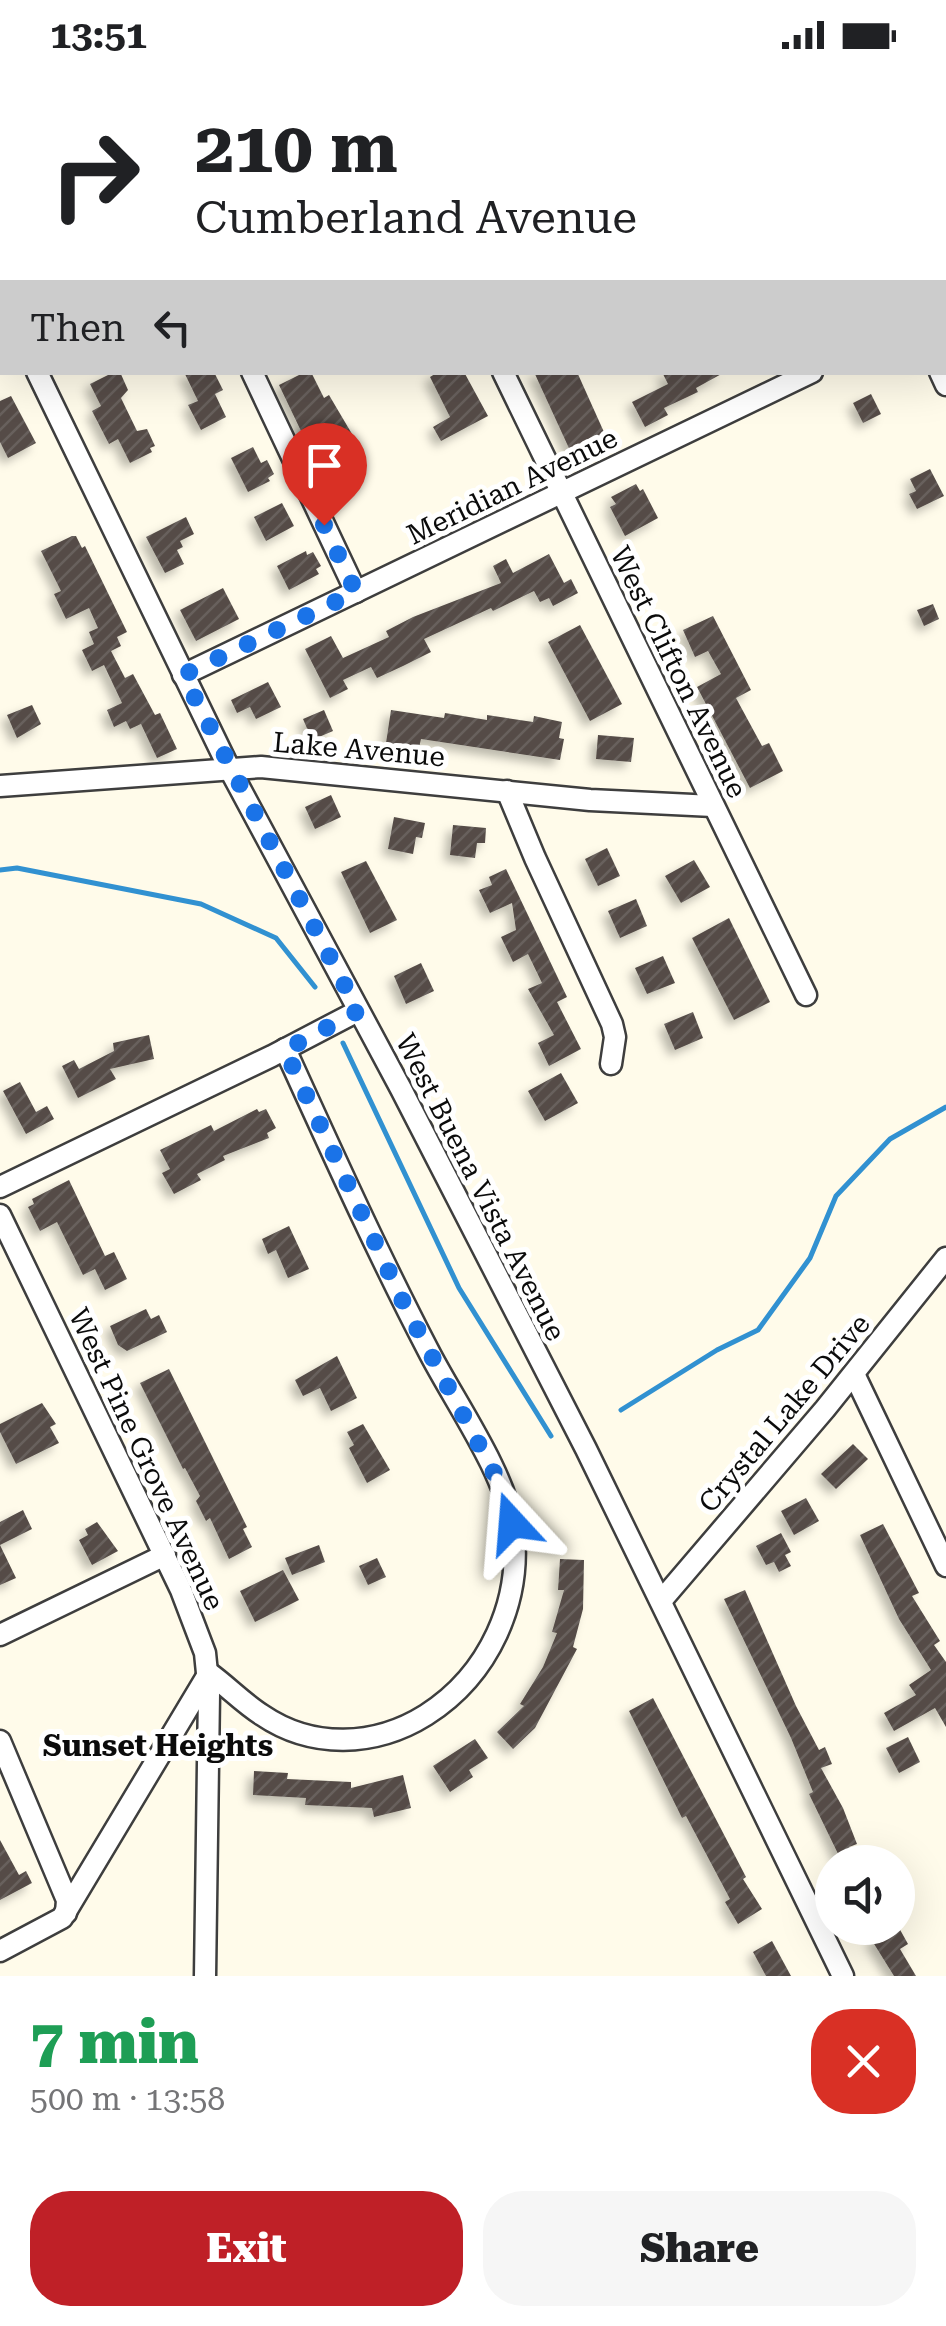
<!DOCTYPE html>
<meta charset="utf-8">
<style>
:root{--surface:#fff;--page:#f6f6f6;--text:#202124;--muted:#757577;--accent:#bf2027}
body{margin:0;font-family:"Roboto Serif",serif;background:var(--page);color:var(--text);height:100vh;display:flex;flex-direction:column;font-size:38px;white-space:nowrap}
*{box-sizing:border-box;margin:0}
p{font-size:32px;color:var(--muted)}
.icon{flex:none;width:55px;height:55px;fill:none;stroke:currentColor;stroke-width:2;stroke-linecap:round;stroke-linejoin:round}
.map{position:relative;height:1906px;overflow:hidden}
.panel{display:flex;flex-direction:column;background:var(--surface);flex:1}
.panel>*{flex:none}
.top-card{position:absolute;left:0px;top:0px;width:948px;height:305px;box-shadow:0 10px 40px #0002;background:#fff;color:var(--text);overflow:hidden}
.controls{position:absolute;left:815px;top:1775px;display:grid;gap:20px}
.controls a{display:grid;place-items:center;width:100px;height:100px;border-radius:50%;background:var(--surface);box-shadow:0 10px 40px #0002;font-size:50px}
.pin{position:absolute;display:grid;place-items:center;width:85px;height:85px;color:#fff;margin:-102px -42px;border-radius:50% 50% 50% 0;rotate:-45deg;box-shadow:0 0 10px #0007}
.pin .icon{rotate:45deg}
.me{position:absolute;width:110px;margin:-55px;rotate:341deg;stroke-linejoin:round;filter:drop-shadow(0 0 8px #0008)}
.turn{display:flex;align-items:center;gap:35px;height:210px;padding:0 30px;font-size:45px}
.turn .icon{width:130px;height:130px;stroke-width:2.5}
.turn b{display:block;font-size:70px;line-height:85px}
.then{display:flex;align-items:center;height:95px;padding:0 30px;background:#0003;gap:20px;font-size:38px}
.round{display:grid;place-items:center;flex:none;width:105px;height:105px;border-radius:40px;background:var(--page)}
.overview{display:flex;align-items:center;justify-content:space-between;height:170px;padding:0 30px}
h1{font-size:60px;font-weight:800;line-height:75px;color:#1e9e55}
.button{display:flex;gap:20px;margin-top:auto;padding:20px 30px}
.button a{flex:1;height:115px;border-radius:40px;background:var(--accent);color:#fff;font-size:40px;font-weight:800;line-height:115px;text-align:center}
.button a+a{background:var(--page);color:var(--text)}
.status{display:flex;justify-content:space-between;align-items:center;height:70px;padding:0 50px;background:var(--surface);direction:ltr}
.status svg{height:28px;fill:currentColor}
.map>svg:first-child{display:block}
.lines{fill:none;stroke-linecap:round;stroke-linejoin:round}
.stream{stroke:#3191d1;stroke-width:5}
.building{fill:url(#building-hatch);filter:url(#shadow)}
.minor-casing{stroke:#3e3e3e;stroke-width:25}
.minor{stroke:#fff;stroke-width:20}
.route{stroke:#1a73e8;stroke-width:18;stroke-dasharray:0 32.4}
.labels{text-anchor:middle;stroke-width:10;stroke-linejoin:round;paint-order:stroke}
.street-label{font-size:28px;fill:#0b0b0b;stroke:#fff}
.neighbourhood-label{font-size:30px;font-weight:bold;fill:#0b0b0b;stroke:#fff}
</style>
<div class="status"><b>13:51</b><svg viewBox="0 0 49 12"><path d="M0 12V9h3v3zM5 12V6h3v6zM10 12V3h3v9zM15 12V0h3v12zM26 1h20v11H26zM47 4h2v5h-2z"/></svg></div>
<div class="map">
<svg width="946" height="1906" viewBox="0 0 946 1906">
<defs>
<pattern id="building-hatch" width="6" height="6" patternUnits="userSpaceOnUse" patternTransform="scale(2.5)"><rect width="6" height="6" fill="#544c47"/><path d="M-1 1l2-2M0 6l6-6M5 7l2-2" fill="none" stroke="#68615d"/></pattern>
<filter id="shadow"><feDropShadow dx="-6" dy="6" stdDeviation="5" flood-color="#0004"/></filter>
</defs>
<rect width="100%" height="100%" fill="#fffbea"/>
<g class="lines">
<g class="stream">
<path d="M0,800L17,798L201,834L276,868L315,917"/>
<path d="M343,973L459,1218L551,1366"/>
<path d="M621,1340L717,1280L758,1260L810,1188L836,1126L890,1069L946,1037"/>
</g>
</g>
<g class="building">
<path d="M114,302H120L128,320L121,328L137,361L147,359L155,376L150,378L152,382L130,393L118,369L109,374L92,341L101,336L90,314Z"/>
<path d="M184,302H214L223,320L215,324L226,347L201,360L188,335L198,331Z"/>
<path d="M305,302H311L324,328L329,325L352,364L312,384L279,315Z"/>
<path d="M438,302H464L488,346L441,371L433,357L450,347L430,307Z"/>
<path d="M534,302H577L608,371L573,387Z"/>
<path d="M662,302H725L696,318L698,322L664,338L668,345L645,357L632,332L668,314Z"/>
<path d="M871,324L881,344L863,353L853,333Z"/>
<path d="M11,326L36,373L8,388L0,372V331Z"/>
<path d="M253,377L261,393L267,390L274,404L268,408L270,411L248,422L231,388Z"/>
<path d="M930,399L944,426L917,439L909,424L916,421L910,409Z"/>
<path d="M636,414L640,421L643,419L658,448L625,466L610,437L616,434L611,427Z"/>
<path d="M282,433L294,456L266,471L254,447Z"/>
<path d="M186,447L194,464L180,471L183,477L177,480L184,494L165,503L146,467Z"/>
<path d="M72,466H76L82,478L85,476L127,562L117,567L121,576L111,581L125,608L133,604L155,645L160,643L177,679L157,688L141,654L130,659L126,651L114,657L107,640L122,633L104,595L92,601L82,580L94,574L89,562L98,558L89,538L66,549L54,524L61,521L41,481Z"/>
<path d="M306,481L307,485L313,482L321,496L316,499L319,504L289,520L277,496Z"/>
<path d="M549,484L564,513L571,509L578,523L553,536L549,528L540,532L534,521L493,541L491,538L424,569L431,582L403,596L377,608L371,597L343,610L348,619L330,628L305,579L331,566L343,588L389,567L386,561L413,547L501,513L493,496L506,489L513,503Z"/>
<path d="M223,518L239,549L196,571L180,540Z"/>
<path d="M933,534L939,549L924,556L917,540Z"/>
<path d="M713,546L751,620L736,628L762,676L769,673L783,701L750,718L697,617L721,604L708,581L695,587L683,560Z"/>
<path d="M580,555L622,634L590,651L548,572Z"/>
<path d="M268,612L281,637L256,649L250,637L237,643L231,630Z"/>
<path d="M32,635L41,654L17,668L7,645Z"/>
<path d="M324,640L333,661L312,670L303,649Z"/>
<path d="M391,640L444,648L445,643L487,650V645L533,652L534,646L562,652L559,668L564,669L560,690L421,669L419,678L386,673Z"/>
<path d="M598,665L634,668L631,692L596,689Z"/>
<path d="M331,725L341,747L315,759L305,737Z"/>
<path d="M394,747L425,753L422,768L416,767L413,784L388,779Z"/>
<path d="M453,755L486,758L485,773H477L475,788L450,785Z"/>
<path d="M607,778L620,806L598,816L585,789Z"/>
<path d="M694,790L710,817L681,833L665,806Z"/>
<path d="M366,791L397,850L370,863L341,802Z"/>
<path d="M506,799L567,927L557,932L581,979L549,996L538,973L554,965L528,919L542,913L528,884L513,892L501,867L516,860L512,833L490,843L479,820L492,815L489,807Z"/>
<path d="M636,829L647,856L620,868L608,841Z"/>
<path d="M729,848L770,932L734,950L692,868Z"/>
<path d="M663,886L675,913L647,924L635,898Z"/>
<path d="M421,893L434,921L406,934L394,906Z"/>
<path d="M693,942L703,968L675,980L664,954Z"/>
<path d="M149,965L154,989L110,999L116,1009L78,1028L62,996L74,990L79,999L114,981L113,973Z"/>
<path d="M561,1003L578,1033L545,1051L528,1021Z"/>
<path d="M20,1012L36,1042L47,1036L54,1049L26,1064L3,1021Z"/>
<path d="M257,1039L259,1042L266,1039L276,1058L267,1063L269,1068L223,1086L225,1090L197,1104L201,1110L174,1124L162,1103L170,1099L160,1080L211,1055L214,1061Z"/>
<path d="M69,1110L105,1186L114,1182L127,1209L105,1220L95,1199L83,1205L57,1152L40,1161L28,1137L34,1134L32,1129Z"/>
<path d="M289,1156L309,1199L288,1208L276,1180L268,1184L262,1169Z"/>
<path d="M146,1239L151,1249L159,1245L167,1262L127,1281L118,1275L110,1256Z"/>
<path d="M337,1286L357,1328L331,1341L320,1318L303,1326L295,1310Z"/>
<path d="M169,1299L247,1457L243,1459L252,1477L229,1489L210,1448L206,1451L196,1431L200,1426L185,1398L183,1399L140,1313Z"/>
<path d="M42,1333L56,1354L50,1357L59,1373L16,1394L0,1362V1354Z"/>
<path d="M363,1354L390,1400L367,1413L349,1378L354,1375L347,1362Z"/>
<path d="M853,1374L868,1389L836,1419L821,1404Z"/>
<path d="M806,1428L819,1451L794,1465L781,1441Z"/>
<path d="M23,1440L32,1459L0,1475L16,1508L0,1515V1452Z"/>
<path d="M97,1452L118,1481L92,1495L79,1470L88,1465L85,1459Z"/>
<path d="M883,1454L919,1523L912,1526L940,1571L934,1575L946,1592V1657L935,1638L894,1661L884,1643L916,1625L909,1615L931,1600L899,1549L860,1465Z"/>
<path d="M781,1463L791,1482L785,1485L791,1496L779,1502L774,1492L766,1495L756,1476Z"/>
<path d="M319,1475L325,1492L292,1505L285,1488Z"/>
<path d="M377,1488L386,1507L368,1515L359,1496Z"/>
<path d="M560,1489L584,1490L583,1539L573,1577L577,1579L535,1658L513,1679L497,1662L524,1636L520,1634L543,1597L557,1563L552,1562L564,1520H558Z"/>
<path d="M283,1500L299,1530L255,1552L240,1521Z"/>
<path d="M745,1520L796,1636L819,1680L825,1677L832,1694L821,1698L843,1738L857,1774L849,1777L859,1792H842L809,1724L813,1722L791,1668L724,1529Z"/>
<path d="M653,1628L746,1807L743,1809L762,1839L738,1854L725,1832L730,1829L686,1746L682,1748L629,1641Z"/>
<path d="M908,1667L920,1692L899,1703L886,1678Z"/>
<path d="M475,1669L488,1688L469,1700L473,1707L450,1722L433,1696Z"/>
<path d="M254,1701L288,1703L287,1709L351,1712V1718L403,1705L411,1738L374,1747L372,1738L305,1735L306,1728L253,1725Z"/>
<path d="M0,1770L19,1805L26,1801L32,1813L0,1830Z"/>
<path d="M898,1856L908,1874L900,1879L916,1906H894L871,1869Z"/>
<path d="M772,1871L791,1906H766L753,1882Z"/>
</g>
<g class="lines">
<g class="minor-casing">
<g id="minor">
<path d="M113,0L114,2"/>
<path d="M360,0L361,2"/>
<path d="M797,0L798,2"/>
<path d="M581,2L586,0"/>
<path d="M0,230L2,234"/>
<path d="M945,238H946"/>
<path d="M0,285L2,284"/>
<path d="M37,302L229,698L401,1019L586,1379L843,1906"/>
<path d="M252,302L356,522"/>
<path d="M503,302L806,925"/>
<path d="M940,302L946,315"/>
<path d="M183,605L812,302"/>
<path d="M0,716L261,697L590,730L713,736"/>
<path d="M507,721L535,788L612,954L615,967L611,994"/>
<path d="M0,1117L272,986L358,941"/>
<path d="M0,1145L181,1520L205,1583L209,1623L205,1906"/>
<path d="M854,1304L946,1496"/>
<path d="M661,1531L825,1339L946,1188"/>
<path d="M0,1565L165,1485"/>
<path d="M0,1671L67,1830L66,1843"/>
<path d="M0,1881L62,1848L209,1603C227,1616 243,1633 262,1645C312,1679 375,1677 426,1645C489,1605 523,1531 513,1457C505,1402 454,1331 428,1280C377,1182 331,1080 285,979"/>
</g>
</g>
<use href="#minor" class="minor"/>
</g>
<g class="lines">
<path class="route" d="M324,455L356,522L183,605L358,941L285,980L405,1236L501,1416L512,1453"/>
</g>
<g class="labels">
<g class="street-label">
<text transform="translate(512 416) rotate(-26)" y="10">Meridian Avenue</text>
<text transform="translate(679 602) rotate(64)" y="10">West Clifton Avenue</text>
<text transform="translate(359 679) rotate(5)" y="10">Lake Avenue</text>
<text transform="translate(481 1117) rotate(63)" y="10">West Buena Vista Avenue</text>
<text transform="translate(784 1343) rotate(-50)" y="10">Crystal Lake Drive</text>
<text transform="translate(147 1389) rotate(65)" y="10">West Pine Grove Avenue</text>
</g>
<g class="neighbourhood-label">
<text x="158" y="1686">Sunset Heights</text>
</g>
</g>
</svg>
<div class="controls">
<a><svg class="icon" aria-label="sound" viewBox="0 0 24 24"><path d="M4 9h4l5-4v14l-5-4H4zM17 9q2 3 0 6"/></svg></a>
</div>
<div class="pin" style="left:324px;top:455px;background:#d93025"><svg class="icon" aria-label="arrive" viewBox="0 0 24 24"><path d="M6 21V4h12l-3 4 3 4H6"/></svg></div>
<svg class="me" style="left:512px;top:1453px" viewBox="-20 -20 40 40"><path d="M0-17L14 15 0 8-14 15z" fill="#1a73e8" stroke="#fff" stroke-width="4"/></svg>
<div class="top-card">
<div class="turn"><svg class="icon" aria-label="right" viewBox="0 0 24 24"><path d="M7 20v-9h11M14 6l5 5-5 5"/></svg><div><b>210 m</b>Cumberland Avenue</div></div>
<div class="then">Then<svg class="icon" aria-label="left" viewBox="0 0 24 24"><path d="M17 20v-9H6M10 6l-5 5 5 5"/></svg></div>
</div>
</div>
<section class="panel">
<div class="overview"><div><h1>7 min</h1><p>500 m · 13:58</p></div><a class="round" style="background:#d93025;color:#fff"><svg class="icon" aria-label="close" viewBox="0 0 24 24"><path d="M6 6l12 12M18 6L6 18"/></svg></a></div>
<div class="button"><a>Exit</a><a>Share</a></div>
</section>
